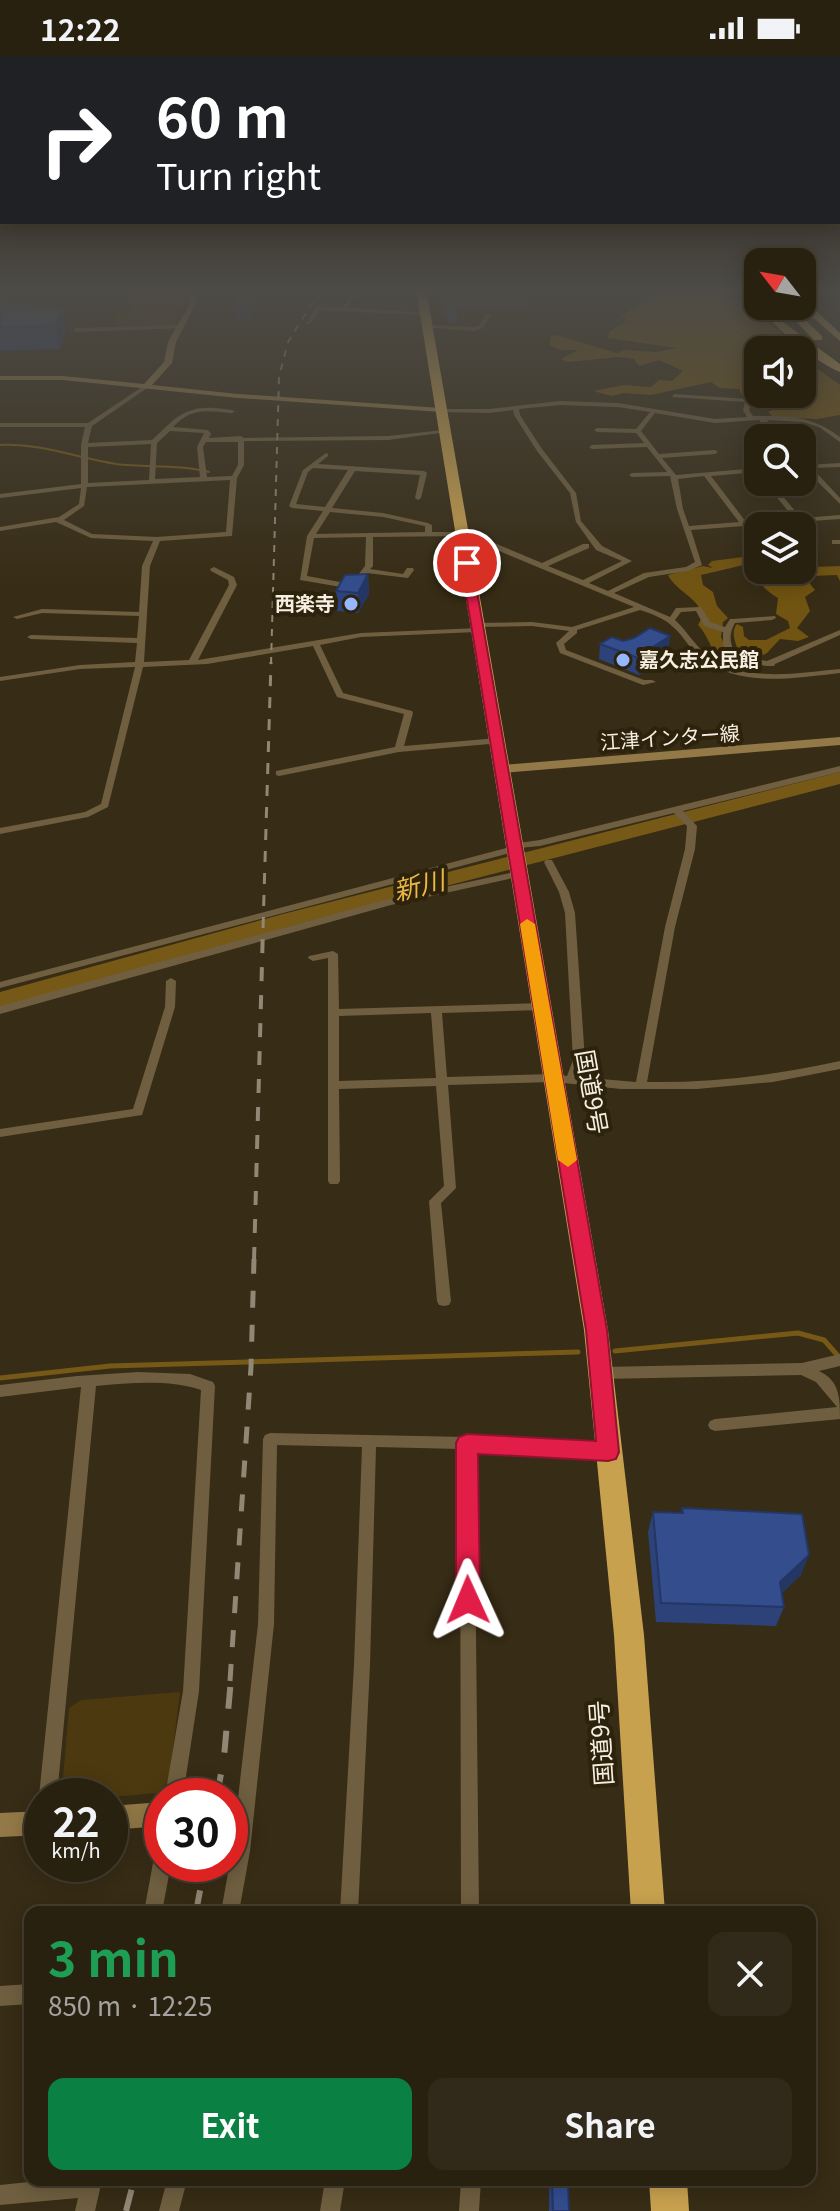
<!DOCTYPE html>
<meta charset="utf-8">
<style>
:root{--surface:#292110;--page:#312919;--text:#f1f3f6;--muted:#a5a39f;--line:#453e30;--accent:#0b8043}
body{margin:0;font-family:Georgia,"Noto Sans JP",serif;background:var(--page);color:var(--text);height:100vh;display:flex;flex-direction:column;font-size:30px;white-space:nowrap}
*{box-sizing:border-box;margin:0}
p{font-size:26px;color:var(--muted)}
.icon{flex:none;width:44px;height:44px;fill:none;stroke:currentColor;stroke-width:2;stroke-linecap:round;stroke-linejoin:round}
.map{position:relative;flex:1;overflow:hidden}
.sheet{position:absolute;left:24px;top:1850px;width:792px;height:280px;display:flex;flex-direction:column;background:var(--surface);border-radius:16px;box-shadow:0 4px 20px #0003,0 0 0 2px var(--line)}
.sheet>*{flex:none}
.top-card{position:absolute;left:0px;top:0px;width:840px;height:168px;box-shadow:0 4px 20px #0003,0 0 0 2px var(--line);background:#202124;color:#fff;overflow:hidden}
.needle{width:52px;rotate:301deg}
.buttons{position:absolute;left:744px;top:192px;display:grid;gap:16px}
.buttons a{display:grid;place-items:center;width:72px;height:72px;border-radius:16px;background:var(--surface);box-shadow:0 4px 20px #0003,0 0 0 2px var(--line);font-size:40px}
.speed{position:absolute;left:24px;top:1722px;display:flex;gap:16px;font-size:40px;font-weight:700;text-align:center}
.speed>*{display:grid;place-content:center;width:104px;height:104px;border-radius:50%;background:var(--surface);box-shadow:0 4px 20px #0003,0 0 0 2px var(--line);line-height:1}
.speed small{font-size:20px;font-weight:400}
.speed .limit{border:12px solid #d22;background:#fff;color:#111}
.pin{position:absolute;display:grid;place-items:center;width:68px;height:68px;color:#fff;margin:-34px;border:4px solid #fff;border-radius:50%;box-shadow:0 2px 8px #0007}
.me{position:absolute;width:88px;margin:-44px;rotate:359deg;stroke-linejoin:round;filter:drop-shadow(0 0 6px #0008)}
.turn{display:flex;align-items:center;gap:28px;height:168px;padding:0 24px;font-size:36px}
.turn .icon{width:104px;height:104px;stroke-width:2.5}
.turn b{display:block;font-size:56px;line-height:68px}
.round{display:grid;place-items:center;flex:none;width:84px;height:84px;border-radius:16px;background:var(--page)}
.headline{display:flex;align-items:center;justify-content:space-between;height:136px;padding:0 24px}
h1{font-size:48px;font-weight:700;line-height:60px;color:#1e9e55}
.button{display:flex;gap:16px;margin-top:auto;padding:16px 24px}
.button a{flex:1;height:92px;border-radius:16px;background:var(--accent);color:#fff;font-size:32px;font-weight:700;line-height:92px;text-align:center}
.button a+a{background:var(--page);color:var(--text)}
.status{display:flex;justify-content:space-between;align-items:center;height:56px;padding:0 40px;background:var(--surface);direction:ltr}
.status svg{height:22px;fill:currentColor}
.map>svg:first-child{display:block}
.green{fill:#4c390f}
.forest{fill:#715411}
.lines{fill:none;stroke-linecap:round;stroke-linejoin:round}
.stream-far1{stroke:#765917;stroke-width:2}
.stream{stroke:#765917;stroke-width:5}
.river{fill:#765917;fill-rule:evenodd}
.street{fill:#6f5f40;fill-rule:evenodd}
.secondary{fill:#937947;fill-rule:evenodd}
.highway{fill:#c8a14f;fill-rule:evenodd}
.rail-far4{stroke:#908774;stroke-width:2;stroke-dasharray:7 7;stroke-linecap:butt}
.rail-far3{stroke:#908774;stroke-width:3;stroke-dasharray:11 11;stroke-linecap:butt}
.rail-far2{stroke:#908774;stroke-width:4;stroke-dasharray:14 14;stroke-linecap:butt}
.rail-far1{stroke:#908774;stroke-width:5;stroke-dasharray:17 17;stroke-linecap:butt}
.rail{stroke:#908774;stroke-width:6;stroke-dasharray:22 22;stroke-linecap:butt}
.wall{fill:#2c4279}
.shaded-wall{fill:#243663}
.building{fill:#334d8d;stroke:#243663;stroke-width:2}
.route{fill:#e11d48;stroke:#92132f;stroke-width:2}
.slow{fill:#f59e0b}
.poi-dot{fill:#96b6fd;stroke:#2d220b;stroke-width:3}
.labels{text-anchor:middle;stroke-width:8;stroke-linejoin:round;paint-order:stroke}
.far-poi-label{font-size:20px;font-weight:bold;fill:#f6efe1;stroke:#2d220b;text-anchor:end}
.far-street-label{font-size:20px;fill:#f6efe1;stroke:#2d220b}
.street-label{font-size:24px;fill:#f6efe1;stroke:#2d220b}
.water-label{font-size:26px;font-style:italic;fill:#ebb745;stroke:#2d220b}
</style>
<div class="status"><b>12:22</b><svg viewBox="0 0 49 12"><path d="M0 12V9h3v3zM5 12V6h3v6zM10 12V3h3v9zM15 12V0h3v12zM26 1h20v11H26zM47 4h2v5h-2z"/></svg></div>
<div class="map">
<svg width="840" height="2155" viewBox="0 0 840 2155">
<rect width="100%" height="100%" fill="#372c15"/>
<g class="green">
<path d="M134,233H184L186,245L173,270L114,272L116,258L130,257Z"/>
<path d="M180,1636L169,1724L158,1737L110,1741L67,1740L62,1735L69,1652L81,1644Z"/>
</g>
<g class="forest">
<path d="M665,233L724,239L740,244L803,294H758V338H802V300H812L818,306V313L840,329V359L817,363L773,361L768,356L781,350H801L743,341L739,333L720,332L711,326L651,339L623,337L612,340L593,335L624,329L651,331L659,324L672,325L683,315L659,304L639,310L634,303L619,301L567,306L561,303L578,294H560L549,289L551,280L556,279L617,297L625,294L656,296L677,292L608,282L609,276L626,265L622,259Z"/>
<path d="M758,499V514H802V499L813,511L840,510V525L837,519L811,520L810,528L815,534L805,541L810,555L797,572L809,581L798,585L780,583L767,597L755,603L739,597C736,588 730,576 737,568L743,571L744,580L749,584H766L790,572L788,565L776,558L778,542C764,534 755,523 752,510L748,508L701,519L703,529L713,536L717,550L728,562L723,566L721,581L730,602L745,607C716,621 712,582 698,569L703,559C696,540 676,535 668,519L703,510L713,512L708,509L712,505Z"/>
</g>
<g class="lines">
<path class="stream-far1" d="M0,389C41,387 77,402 116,408C147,412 178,408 209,416"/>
<g class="stream">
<path d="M615,1295L798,1277L824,1284L840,1302"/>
<path d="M0,1322L110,1310L578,1296"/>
</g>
<path class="river" d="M840,716V728L299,868L0,952V936L283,858Z"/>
<g class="street">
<path d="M354,233H359L347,252L427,257L424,259L320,254L310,268H306L316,251L342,252Z"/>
<path d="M486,258L491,259L483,272L474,275L424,271L427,269L474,271L479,270Z"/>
<path d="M179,269L181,272L76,276L73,274L76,272Z"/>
<path d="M145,329L150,330L92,370L88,387L152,384C174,364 183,350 215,352C223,353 229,353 235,355L232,357C206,355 192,351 173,371L208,374L211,378L209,382L241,380L244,382L388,380L444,374L447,376L388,384L244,385V409L237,422L232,480L160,485L150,510L144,606L189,604L229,529L228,524L211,515L210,513L214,511L234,521L237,529L198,604L361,577L480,572V576H477L361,581L320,589L343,637L412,655L413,657L404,690L498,682L501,683V687L399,696L279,720L276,719V715L395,691L404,658L337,641L313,590L207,608L143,611L108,751L88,761L0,778V772L85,756L101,748L135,611L80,613L0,625V621L80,609L135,606L137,587L31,583L27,581L31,579L137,582L139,560L42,557L17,563L13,561L42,553L139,556L142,510L153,485L91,482L56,466L0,475V471L59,461L79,448L81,432L0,442V438L81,428V389L85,371H0V367H88ZM170,375L204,377L197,391L200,421L155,423L157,387ZM206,386H238V409L232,420L207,421L203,391ZM151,388L149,424L88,427V391ZM230,424L226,476L157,481L92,478L64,464L84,450L87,431Z"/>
<path d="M674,338L748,343L752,346L749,354L753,360C789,360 810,359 840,381V386L819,371L802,366L767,364L783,382H776L759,364L715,367L655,357L641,375L659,398L715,394L718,396L715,398L662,402L676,419L758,412V416L711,420L746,466L794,462L764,426H771L801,462L840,459V463L691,474L702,509L688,515L649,521L614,537L670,561L676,552L701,551L710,566L725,571L730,563H733L775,560L776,562L772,564L735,567C728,579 730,588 736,600L767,605L840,574V579L775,608L774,610H767L730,604L723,588V576L704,570L696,555L681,556L675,564C686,574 694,588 705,597C742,628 796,617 840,613V617C794,622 742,632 702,603C690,594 684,580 673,571C664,562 652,558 640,554L577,574V577L564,588L566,594L644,624H652L656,626L643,629L560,597L556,587L569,575L532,570L476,571L472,569L476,567L532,566L572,571L634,551L482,488L461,485V481H464L487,484L542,507L583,488H589V492L548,510L583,524L622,505L596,494L576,466L570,437L537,395L514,359L513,354L489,357L441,356L439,353H489L560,345L618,347L715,363L747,361L743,354L745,346L672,341ZM560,349L618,351L650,356L636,373L597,372L594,374L597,376L636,377L644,387L592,389L589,391L592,393L647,391L667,416L632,417L629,419L632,421L670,420L677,453L695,506L686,511L644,517L608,535L589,527L632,505L602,490L581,465L576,437L542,393L520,359L519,353ZM704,420L739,466L689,470L683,453L678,423Z"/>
<path d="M326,397L328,398V400L318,408L424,415L427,417L421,442L418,444L415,442L420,419L355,415L332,452L383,457L428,467L432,469V476H463L467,478L463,480L373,481V510L370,513L403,518L407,512H413L414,514L408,522L367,517L356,533H353L300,524L307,480L323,455L292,452L289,450L303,414ZM313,412L348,414L325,451L296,448L308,416ZM330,456L383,461L425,470V476L316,478ZM366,481L365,510L351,528L307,520L314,482Z"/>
<path d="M802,404L808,409L840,407V411L812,412L840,442V448L805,413H802Z"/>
<rect x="832" y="484" width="8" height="4"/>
<path d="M840,710V716L683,755L697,770L695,793L675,871L647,1026C712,1027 777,1019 840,1005V1013L773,1026L697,1033H621L554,1026L448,1029L456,1132L441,1147L451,1245L449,1249L444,1250L439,1249L437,1245L429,1145L444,1130L436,1030L339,1033L340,1125L338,1128H330L328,1125V902L313,905L308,902L309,900L333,895L338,898L339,953L546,947L547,950L542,954L442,957L447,1021L554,1018L567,1020L573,1004L565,857L559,836L544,806L546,804H552L569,836L575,857L585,1004L578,1021L636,1026L665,871L685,793L687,770L674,757L540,790L519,792L518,795L0,932V926L510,791L511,788L540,784ZM431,957L436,1022L339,1025V960Z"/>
<path d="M519,815L524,818L522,820L391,849L0,958V950L385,844Z"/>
<path d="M171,922L176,925L175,951L142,1059L0,1081V1073L133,1053L165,951L166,925Z"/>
<path d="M840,1298V1310L819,1315C840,1325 840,1342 840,1363L715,1375L710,1373L708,1369L710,1365L715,1363L837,1351L816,1326L801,1319L602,1323L597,1321L595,1317L597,1313L602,1311L802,1307Z"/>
<path d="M138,1316L190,1318L213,1326L215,1330L199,1635L183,1740H165L183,1635L201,1334C168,1323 130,1327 96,1330L57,1740H42V1746L39,1740L81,1331L0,1341V1329L77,1320Z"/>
<path d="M270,1377L467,1381L608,1390L613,1391L615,1396L613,1401L608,1402L474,1394L479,1856H461L460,1393L376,1391L370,1609L358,1856H340L354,1609L362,1391L277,1389L274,1568L250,1795L239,1856H221L232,1795L258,1568L263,1383L265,1379Z"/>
<path d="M162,1798V1808H171L162,1856H144L153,1807L156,1801Z"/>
<path d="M30,1928V1948L0,1950V1930Z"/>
<path d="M48,2124H102L95,2155H75L78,2142L0,2149V2129Z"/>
<path d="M167,2124H187L179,2155H159Z"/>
<path d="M325,2124H345L340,2155H320Z"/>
<path d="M461,2124H481L479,2155H459Z"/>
</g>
<g class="secondary">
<path d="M187,233H193L196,247L176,286L172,307L152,329L238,338L441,352L445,354L441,356L238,342L63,324H0V320H63L144,328L164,306L168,286L190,247Z"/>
<path d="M682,233L758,235V239L685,235Z"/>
<path d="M840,681V689L503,717L497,713L503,709Z"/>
<path d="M162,1746V1770L110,1774V1750Z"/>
<path d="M42,1755V1779L0,1781V1757Z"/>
</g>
<g class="highway">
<path d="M416,233H426L608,1274L644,1579L665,1856H631L614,1579L584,1274Z"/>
<path d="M743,233H753L758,240V250H767L783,266L840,308V316C807,302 763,260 743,233Z"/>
<path d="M781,250H791L822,280V284H814Z"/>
<path d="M809,254H815L840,277V285L809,258Z"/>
<path d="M649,2124H687L689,2155H651Z"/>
</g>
<path class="rail-far4" d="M271,608L279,321L288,286L321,233"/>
<path class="rail-far3" d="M263,872L271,606"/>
<path class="rail-far2" d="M254,1205L263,870"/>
<path class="rail-far1" d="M230,1625L251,1311L254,1203"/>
<g class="rail">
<path d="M217,1740L224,1701L231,1623"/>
<path d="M196,1856L205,1808"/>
<path d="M126,2155L134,2124"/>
</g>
</g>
<g class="wall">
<path d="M234,233H287V237L252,238V263L236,264Z"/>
<path d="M435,233H529V250L457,251V267H450Z"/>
<path d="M6,239L8,247L36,248V252L63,251L66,274L60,293L0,295V240Z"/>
<path d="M368,518L369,538L358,557L337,555L336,535Z"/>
<path d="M670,580L668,595L652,606L651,611L639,619L599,603L600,588Z"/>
<path d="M682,1452L801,1519L782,1537L784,1551L776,1570L656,1566L648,1476L653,1456L681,1457Z"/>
<path d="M552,2125L569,2155H549V2134Z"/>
</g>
<g class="shaded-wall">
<path d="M251,233L252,263L236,264L235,249Z"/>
<path d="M63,251L66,274L60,293L56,270Z"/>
<path d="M368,518L369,538L358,557V537Z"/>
<path d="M670,580L668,595L652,606L651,611L639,619L641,603L648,594Z"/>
<path d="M809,1499L801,1519L772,1546L780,1526Z"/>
</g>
<g class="building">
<path d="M234,233H251V247L235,249Z"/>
<path d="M442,233H529L530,234L456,236L457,252L451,251Z"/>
<path d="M6,239L4,247L36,248L35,252L63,251L56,270L0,271V240Z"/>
<path d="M368,518L358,537L336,535L345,519Z"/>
<path d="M650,572L670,580L648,594L653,596L641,603L600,588L612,581L623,585L634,582Z"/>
<path d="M682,1452L802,1458L809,1499L780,1526L784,1551L661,1547L653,1456L683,1457Z"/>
<path d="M552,2125L568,2126L569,2155H553Z"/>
</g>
<linearGradient id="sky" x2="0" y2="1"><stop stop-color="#1e180c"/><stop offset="0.44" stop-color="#4d4b46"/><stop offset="1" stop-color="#4d4b46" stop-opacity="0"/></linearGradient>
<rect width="840" height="534" fill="url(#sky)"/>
<path class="route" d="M467,504L472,507L607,1274L619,1396L616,1403L608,1405L478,1398L480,1544L476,1552L468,1555L460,1552L456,1544V1387L459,1381L467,1378L596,1385L586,1274L461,507Z"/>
<path class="slow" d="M527,863L535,868L577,1104L568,1111L558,1104L520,868Z"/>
<g class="poi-dot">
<circle cx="351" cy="548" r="8"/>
<circle cx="623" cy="604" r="8"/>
</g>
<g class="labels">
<g class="far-poi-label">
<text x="335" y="555">西楽寺</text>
<text x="639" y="611" text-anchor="start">嘉久志公民館</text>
</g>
<g class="far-street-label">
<text transform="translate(670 682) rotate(-4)" y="7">江津インター線</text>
</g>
<g class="street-label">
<text transform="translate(591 1036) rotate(80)" y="8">国道9号</text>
<text transform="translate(602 1687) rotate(-94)" y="8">国道9号</text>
</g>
<g class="water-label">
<text transform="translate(419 830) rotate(-14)" y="9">新川</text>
</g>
</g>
</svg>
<div class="buttons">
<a><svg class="needle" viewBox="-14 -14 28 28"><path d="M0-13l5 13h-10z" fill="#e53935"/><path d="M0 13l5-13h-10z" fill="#a5a39f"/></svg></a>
<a><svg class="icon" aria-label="sound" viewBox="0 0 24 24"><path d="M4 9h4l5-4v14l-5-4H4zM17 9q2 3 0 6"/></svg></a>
<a><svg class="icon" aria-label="search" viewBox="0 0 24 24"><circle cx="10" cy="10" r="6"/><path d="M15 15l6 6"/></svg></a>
<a><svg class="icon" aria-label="layers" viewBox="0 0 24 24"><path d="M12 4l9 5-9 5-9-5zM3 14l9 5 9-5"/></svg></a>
</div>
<div class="speed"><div>22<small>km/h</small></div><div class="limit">30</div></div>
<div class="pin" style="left:467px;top:507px;background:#d93025"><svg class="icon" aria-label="arrive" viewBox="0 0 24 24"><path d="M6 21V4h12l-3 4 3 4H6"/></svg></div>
<svg class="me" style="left:468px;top:1544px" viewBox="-20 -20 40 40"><path d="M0-17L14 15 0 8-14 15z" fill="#e11d48" stroke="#fff" stroke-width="4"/></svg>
<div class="top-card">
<div class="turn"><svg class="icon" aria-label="right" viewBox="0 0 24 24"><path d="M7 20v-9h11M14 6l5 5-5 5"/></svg><div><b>60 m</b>Turn right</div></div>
</div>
<section class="sheet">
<div class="headline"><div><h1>3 min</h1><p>850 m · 12:25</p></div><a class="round"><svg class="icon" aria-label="close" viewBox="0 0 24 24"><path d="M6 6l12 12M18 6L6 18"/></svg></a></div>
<div class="button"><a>Exit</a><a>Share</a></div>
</section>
</div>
